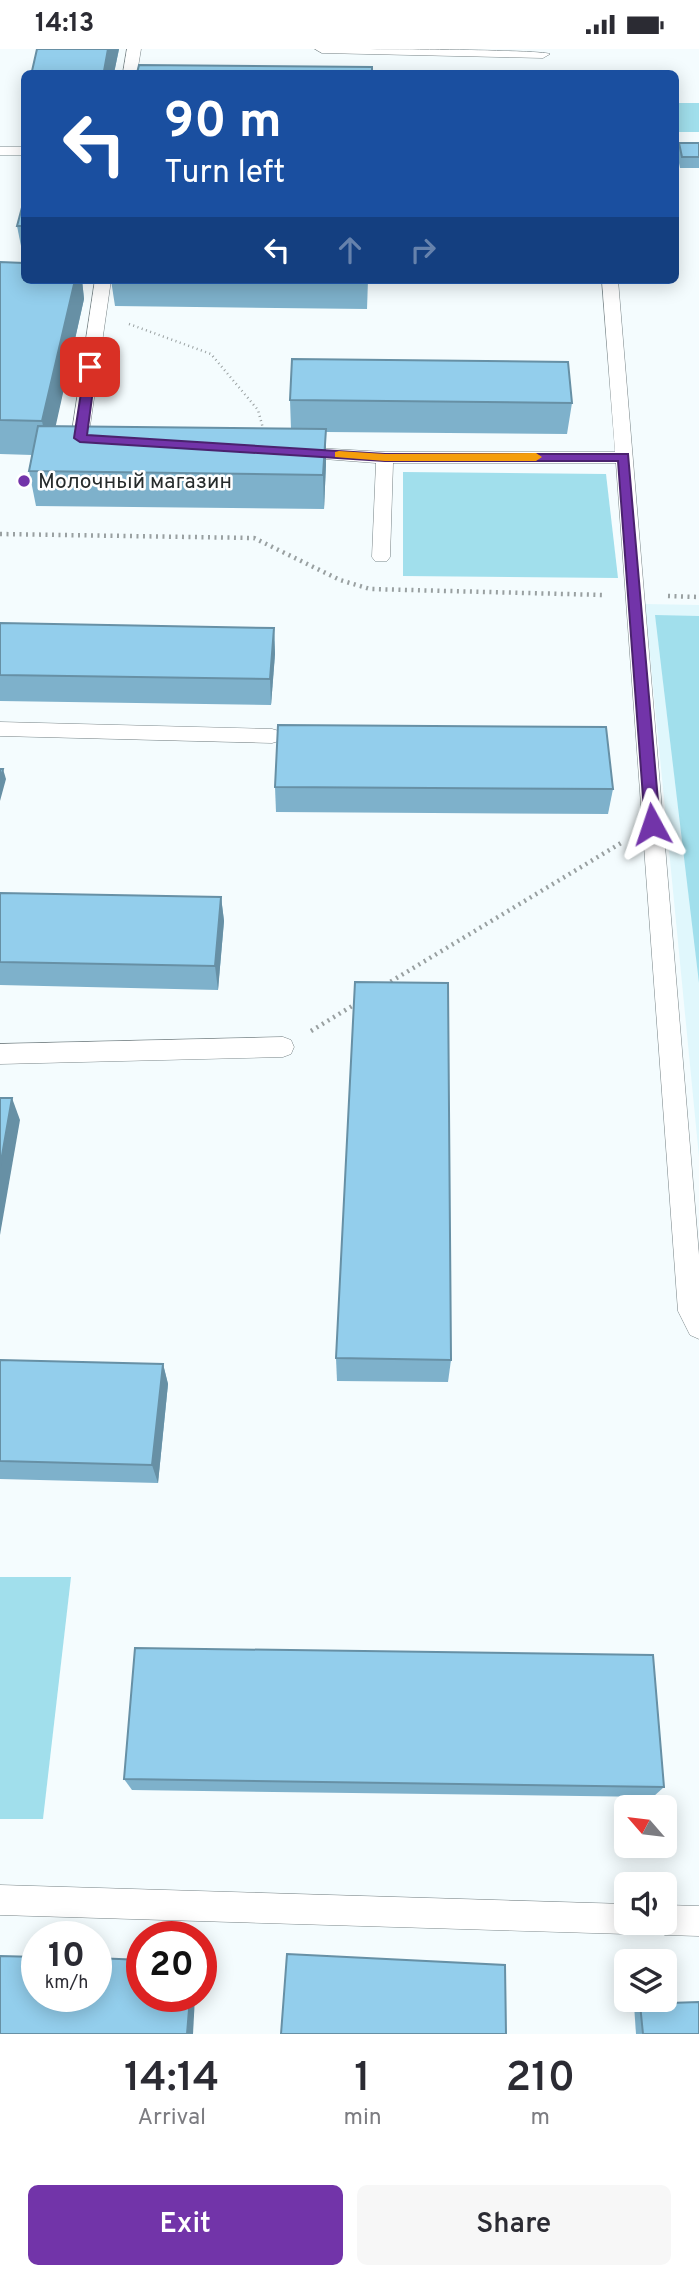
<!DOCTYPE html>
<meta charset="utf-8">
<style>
:root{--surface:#fff;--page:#f7f7f7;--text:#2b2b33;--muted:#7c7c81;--accent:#7234a9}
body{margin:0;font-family:Overpass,sans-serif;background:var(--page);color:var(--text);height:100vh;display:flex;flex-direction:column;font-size:26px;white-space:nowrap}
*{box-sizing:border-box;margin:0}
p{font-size:23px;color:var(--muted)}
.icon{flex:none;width:38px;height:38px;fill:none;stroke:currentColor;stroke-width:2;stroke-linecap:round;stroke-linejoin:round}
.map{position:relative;height:1985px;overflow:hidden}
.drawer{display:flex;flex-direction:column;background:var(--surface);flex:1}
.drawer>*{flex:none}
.top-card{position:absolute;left:21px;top:21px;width:658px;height:214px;border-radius:10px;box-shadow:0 4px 18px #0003;background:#1a4fa0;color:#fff;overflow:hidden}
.needle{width:46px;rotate:298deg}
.buttons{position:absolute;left:614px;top:1746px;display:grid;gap:14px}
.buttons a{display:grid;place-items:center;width:63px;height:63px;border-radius:10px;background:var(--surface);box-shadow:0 4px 18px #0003;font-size:35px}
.speed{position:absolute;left:21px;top:1872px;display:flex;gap:14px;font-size:35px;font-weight:700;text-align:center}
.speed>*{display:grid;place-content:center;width:91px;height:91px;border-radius:50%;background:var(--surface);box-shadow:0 4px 18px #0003;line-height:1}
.speed small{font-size:18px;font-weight:400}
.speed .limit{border:10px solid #d22;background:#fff;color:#111}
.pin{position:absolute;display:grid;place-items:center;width:60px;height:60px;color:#fff;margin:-30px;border-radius:14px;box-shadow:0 4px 10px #0006}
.me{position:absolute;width:77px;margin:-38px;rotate:355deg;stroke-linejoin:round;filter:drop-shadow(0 0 5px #0008)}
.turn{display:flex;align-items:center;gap:24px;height:147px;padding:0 28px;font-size:32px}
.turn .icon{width:91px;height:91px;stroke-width:2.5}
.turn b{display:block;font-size:49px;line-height:60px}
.lanes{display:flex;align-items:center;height:66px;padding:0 28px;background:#0003;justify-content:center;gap:35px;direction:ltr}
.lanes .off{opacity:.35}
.eta{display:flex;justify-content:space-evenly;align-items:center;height:119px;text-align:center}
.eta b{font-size:42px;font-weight:600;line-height:49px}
.action{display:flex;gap:14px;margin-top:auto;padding:14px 28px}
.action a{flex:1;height:80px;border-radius:10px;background:var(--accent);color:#fff;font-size:28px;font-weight:600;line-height:80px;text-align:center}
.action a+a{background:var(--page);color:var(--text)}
.status{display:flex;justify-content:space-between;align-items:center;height:49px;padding:0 35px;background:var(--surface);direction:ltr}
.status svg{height:19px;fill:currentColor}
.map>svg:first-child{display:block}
.built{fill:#e0f7fc}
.green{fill:#a1dfec}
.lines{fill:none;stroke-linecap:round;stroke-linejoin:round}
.lane-casing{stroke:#778386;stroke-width:1}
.path-far1{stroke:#99a0a1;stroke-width:2.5;stroke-dasharray:1 3.5;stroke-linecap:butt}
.path{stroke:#99a0a1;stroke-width:4.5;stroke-dasharray:2 4.5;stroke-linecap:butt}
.lane{fill:#fff;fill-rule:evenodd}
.wall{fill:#7eb1cb}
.shaded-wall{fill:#6790a5}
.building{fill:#93ceec;stroke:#6790a5;stroke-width:2}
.route{fill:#7234a9;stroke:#4a226e;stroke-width:2}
.slow{fill:#f59e0b}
.poi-dot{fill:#7234a9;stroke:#fff;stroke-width:2.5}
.labels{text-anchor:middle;stroke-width:5;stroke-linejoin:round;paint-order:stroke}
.far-poi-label{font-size:21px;fill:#262b2c;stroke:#fff;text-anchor:start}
</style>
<div class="status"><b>14:13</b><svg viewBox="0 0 49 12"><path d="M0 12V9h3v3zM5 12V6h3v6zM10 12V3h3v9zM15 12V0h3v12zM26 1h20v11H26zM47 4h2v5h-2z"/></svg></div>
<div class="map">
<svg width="699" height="1985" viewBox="0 0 699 1985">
<rect width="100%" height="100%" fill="#f4fcfe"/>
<path class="built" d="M645,555L699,556V1108Z"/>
<g class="green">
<rect x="676" y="54" width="23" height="29"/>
<path d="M403,423L606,425L618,529L403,527Z"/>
<path d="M655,566L699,567V934Z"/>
<path d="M0,1528H71L43,1770H0Z"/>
</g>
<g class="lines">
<g class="lane-casing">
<g id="lane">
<path d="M127,0H141L137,24H123Z"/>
<path d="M315,0C345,0 539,0 550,5L543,9L322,4Z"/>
<rect x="0" y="98" width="24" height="8"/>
<path d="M95,231H111L89,384L105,386L108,390L105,394C95,396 78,397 71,389Z"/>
<path d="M602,231H618L699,1206V1290L690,1286L678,1262L616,414H393L390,508L387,512H375L372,508L376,414L298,408L289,403L298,398L385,403H615Z"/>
<path d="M0,673L272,680L279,682L282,687L279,692L272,694L0,687Z"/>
<path d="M283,988L291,991L294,998L291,1005L283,1008L0,1015V995Z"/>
<path d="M0,1836L626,1855V1874H640L637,1881L626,1885L0,1866Z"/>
<path d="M665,1856L699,1857V1887L665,1886L654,1882L651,1874H665Z"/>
</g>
</g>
<path class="path-far1" d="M129,275L211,305L258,361L264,383"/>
<g class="path">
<path d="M0,485L254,489L340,531L370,540L604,546"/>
<path d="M668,547L699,548"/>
<path d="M385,936L621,794"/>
<path d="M311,982L357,954"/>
</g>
<use href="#lane" class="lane"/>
</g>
<g class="wall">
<path d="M37,0H119L114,24H32V22Z"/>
<path d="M679,94H699V119H680L677,104Z"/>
<path d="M24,151V197H21L17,177Z"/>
<path d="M0,213L24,231H82L84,250L55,377L291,380L290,351L572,354L567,385L326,383V415L324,460L36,457L29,422L32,406L0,405Z"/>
<path d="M111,231H368L367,260L115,257Z"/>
<path d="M0,574L274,579L275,605L271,656L0,652Z"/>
<path d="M275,738L613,740L608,765L276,763Z"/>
<path d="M0,844L221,848L224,872L218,941L0,936Z"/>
<path d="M336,1309L451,1311L448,1333L337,1332Z"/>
<path d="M0,1311L163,1315L168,1335L158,1434L0,1430Z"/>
<path d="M124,1730L664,1738L653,1748L132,1741Z"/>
<path d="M640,1955L699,1985H636L634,1956Z"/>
</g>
<g class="shaded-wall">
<path d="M108,0H119L114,24H104Z"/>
<path d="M75,231H82L84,250L49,407L42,372Z"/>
<path d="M326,380V415L324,460L323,426Z"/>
<path d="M274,579L275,605L271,656L270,630Z"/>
<path d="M3,720L6,730L0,752V731Z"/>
<path d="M221,848L224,872L218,941L215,917Z"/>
<path d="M12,1049L20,1071L0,1186V1118Z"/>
<path d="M163,1315L168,1335L158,1434L152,1416Z"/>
<path d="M190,1948H195L193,1985H187Z"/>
</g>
<g class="building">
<path d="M37,0H108L104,22H32Z"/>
<path d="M139,16L372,18V24H137Z"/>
<path d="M679,94H699V108H682Z"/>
<path d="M24,151V177H17Z"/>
<path d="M0,213L24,214V231H75L42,372L0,371Z"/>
<path d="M292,310L568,313L572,354L290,351Z"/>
<path d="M38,377L326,380L323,426L29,422Z"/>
<path d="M0,574L274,579L270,630L0,626Z"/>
<path d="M278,676L606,678L613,740L275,738Z"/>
<path d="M0,720H3L0,731Z"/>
<path d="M0,844L221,848L215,917L0,913Z"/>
<path d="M355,933L448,934L451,1311L336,1309Z"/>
<path d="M0,1049H12L0,1118Z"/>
<path d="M0,1311L163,1315L152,1416L0,1412Z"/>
<path d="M135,1599L653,1606L664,1738L124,1730Z"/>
<path d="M287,1905L505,1916L506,1985H281Z"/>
<path d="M0,1907L37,1908V1948H96V1909L142,1911V1948H190L187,1985H0Z"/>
<path d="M699,1953V1985H643L640,1955Z"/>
</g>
<path class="route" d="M90,314L96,318L87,386L385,405H628L660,775L658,779L652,781L645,775L618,412H385L80,393L74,389L85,318Z"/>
<path class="slow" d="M339,402L385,405L536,404L542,408L536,412H385L335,408V403Z"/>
<circle class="poi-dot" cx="24" cy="432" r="7"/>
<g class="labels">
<g class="far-poi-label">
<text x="38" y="439">Молочный магазин</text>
</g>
</g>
</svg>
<div class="buttons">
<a><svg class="needle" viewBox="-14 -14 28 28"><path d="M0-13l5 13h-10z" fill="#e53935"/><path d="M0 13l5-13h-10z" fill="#7c7c81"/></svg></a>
<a><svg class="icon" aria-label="sound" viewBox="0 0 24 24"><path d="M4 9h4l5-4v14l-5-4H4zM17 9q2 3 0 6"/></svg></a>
<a><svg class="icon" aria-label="layers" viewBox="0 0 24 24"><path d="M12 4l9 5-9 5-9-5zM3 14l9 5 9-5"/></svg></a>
</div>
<div class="speed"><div>10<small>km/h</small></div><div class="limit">20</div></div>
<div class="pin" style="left:90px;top:318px;background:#d93025"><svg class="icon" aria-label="arrive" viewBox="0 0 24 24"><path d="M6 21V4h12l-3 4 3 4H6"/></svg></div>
<svg class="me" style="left:652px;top:775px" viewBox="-20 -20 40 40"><path d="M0-17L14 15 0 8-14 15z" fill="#7234a9" stroke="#fff" stroke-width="4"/></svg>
<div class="top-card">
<div class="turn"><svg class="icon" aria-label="left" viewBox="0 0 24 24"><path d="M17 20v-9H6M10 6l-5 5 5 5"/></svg><div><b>90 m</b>Turn left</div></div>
<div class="lanes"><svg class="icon" aria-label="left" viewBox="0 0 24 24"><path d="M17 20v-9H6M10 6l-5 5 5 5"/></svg><svg class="icon off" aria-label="ahead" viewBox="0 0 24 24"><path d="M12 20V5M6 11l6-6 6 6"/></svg><svg class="icon off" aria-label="right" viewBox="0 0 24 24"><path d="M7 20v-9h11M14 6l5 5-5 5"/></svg></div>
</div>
</div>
<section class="drawer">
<div class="eta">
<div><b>14:14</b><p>Arrival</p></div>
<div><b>1</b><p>min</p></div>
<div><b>210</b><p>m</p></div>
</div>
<div class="action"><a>Exit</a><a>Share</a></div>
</section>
